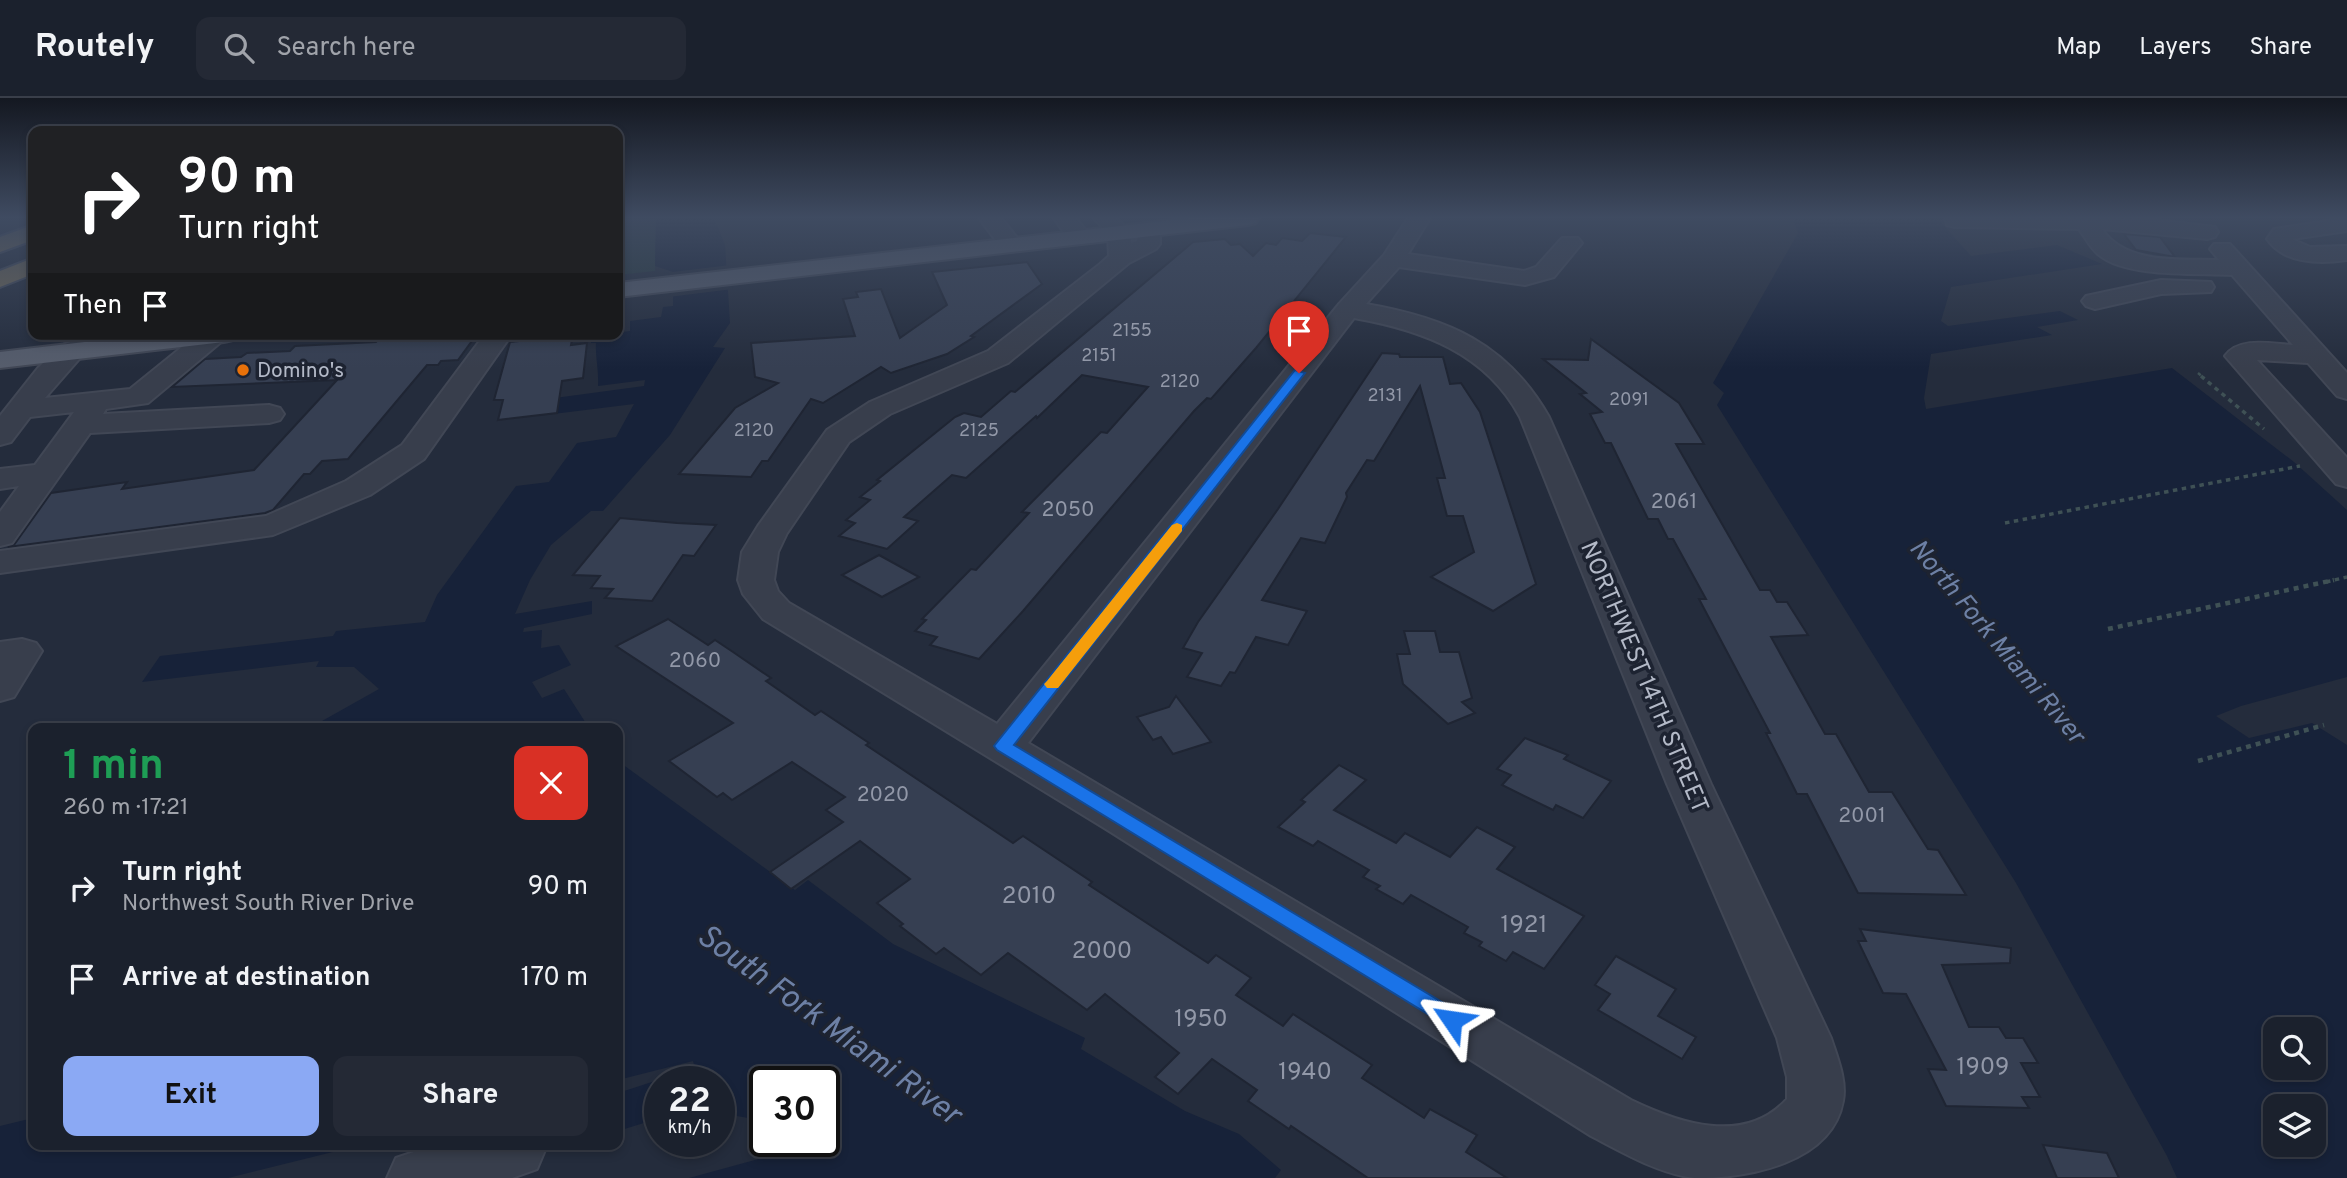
<!DOCTYPE html>
<meta charset="utf-8">
<style>
:root{--surface:#1b212d;--page:#242935;--text:#f1f3f6;--muted:#a0a3aa;--line:#393e49;--accent:#8ba9f4}
body{margin:0;font-family:Overpass,sans-serif;background:var(--page);color:var(--text);height:100vh;display:flex;flex-direction:column;font-size:26px;white-space:nowrap}
*{box-sizing:border-box;margin:0}
p{font-size:23px;color:var(--muted)}
.icon{flex:none;width:38px;height:38px;fill:none;stroke:currentColor;stroke-width:2;stroke-linecap:round;stroke-linejoin:round}
.map{position:relative;flex:1;overflow:hidden}
.side{position:absolute;left:28px;top:625px;width:595px;height:427px;display:flex;flex-direction:column;background:var(--surface);border-radius:14px;box-shadow:0 4px 10px #0003,0 0 0 2px var(--line)}
.side>*{flex:none}
.guide{position:absolute;left:28px;top:28px;width:595px;height:214px;border-radius:14px;box-shadow:0 4px 10px #0003,0 0 0 2px var(--line);background:#202124;color:#fff;overflow:hidden}
.buttons{position:absolute;left:2263px;top:919px;display:grid;gap:14px}
.buttons a{display:grid;place-items:center;width:63px;height:63px;border-radius:14px;background:var(--surface);box-shadow:0 4px 10px #0003,0 0 0 2px var(--line);font-size:35px}
.speed{position:absolute;left:644px;top:968px;display:flex;gap:14px;font-size:35px;font-weight:700;text-align:center}
.speed>*{display:grid;place-content:center;width:91px;height:91px;border-radius:50%;background:var(--surface);box-shadow:0 4px 10px #0003,0 0 0 2px var(--line);line-height:1}
.speed small{font-size:18px;font-weight:400}
.speed .limit{border:4px solid #111;border-radius:10px;background:#fff;color:#111}
.pin{position:absolute;display:grid;place-items:center;width:60px;height:60px;color:#fff;margin:-72px -30px;border-radius:50% 50% 50% 0;rotate:-45deg;box-shadow:0 0 7px #0007}
.pin .icon{rotate:45deg}
.me{position:absolute;width:77px;margin:-38px;rotate:302deg;stroke-linejoin:round;filter:drop-shadow(0 0 5px #0008)}
.turn{display:flex;align-items:center;gap:24px;height:147px;padding:0 35px;font-size:32px}
.turn .icon{width:91px;height:91px;stroke-width:2.5}
.turn b{display:block;font-size:49px;line-height:60px}
.then{display:flex;align-items:center;height:66px;padding:0 35px;background:#0003;gap:14px;font-size:26px}
.round{display:grid;place-items:center;flex:none;width:74px;height:74px;border-radius:14px;background:var(--page)}
.headline{display:flex;align-items:center;justify-content:space-between;height:119px;padding:0 35px}
h1{font-size:42px;font-weight:700;line-height:52px;color:#1e9e55}
.button{display:flex;gap:14px;margin-top:auto;padding:14px 35px}
.button a{flex:1;height:80px;border-radius:14px;background:var(--accent);color:#111;font-size:28px;font-weight:700;line-height:80px;text-align:center}
.button a+a{background:var(--page);color:var(--text)}
ul{padding:0;list-style:none}
li{display:flex;align-items:center;gap:21px;height:91px;padding:0 35px}
li div{flex:1}
li b{display:block;font-size:26px}
li em{font-style:normal}
header{display:flex;align-items:center;gap:42px;box-sizing:border-box;height:98px;padding:0 35px;background:var(--surface);border-bottom:2px solid var(--line)}
header strong{font-size:33px}
nav{display:flex;gap:38px;margin-inline-start:auto;font-size:24px}
.search{width:490px;height:63px;background:var(--page);display:flex;align-items:center;gap:18px;box-sizing:border-box;padding:0 24px;border-radius:14px;color:var(--muted);font-size:26px}
.map>svg:first-child{display:block}
.green{fill:#26383d}
.water{fill:#172239;fill-rule:evenodd}
.pier{fill:#242c3c}
.building{fill:#363f52;stroke:#1f2533;stroke-width:2}
.lines{fill:none;stroke-linecap:round;stroke-linejoin:round}
.minor-casing{stroke:#414755;stroke-width:4}
.major-casing{stroke:#414755;stroke-width:4}
.highway-casing{stroke:#434957;stroke-width:4}
.path-far2{stroke:#3f5155;stroke-width:2.5;stroke-dasharray:3.5 3.5;stroke-linecap:butt}
.path-far1{stroke:#3f5155;stroke-width:3.5;stroke-dasharray:4.5 4.5;stroke-linecap:butt}
.path{stroke:#3f5155;stroke-width:4.5;stroke-dasharray:5 5;stroke-linecap:butt}
.minor{fill:#383e4c;fill-rule:evenodd}
.major{fill:#565d6c;fill-rule:evenodd}
.highway{fill:#726955;fill-rule:evenodd}
.route{fill:#1a73e8;stroke:#114b97;stroke-width:2}
.slow{fill:#f59e0b}
.food-dot{fill:#e8710a;stroke:#1d2331;stroke-width:2.5}
.labels{text-anchor:middle;stroke-width:7;stroke-linejoin:round;paint-order:stroke}
.far-number-label{font-size:18px;fill:#9298a8}
.far-poi-label{font-size:21px;fill:#b3b9c7;stroke:#1d2331;text-anchor:start}
.number-label{font-size:21px;fill:#9298a8}
.street-label{font-size:24px;fill:#b3b9c7;stroke:#1d2331}
.near-number-label{font-size:24px;fill:#9298a8}
.water-label{font-size:26px;font-style:italic;fill:#6d80a5;stroke:#1d2331}
.near-water-label{font-size:32px;font-style:italic;fill:#6d80a5;stroke:#1d2331}
</style>
<header>
<strong>Routely</strong>
<div class="search"><svg class="icon" aria-label="search" viewBox="0 0 24 24"><circle cx="10" cy="10" r="6"/><path d="M15 15l6 6"/></svg>Search here</div>
<nav><a>Map</a><a>Layers</a><a>Share</a></nav>
</header>
<div class="map">
<svg width="2347" height="1080" viewBox="0 0 2347 1080">
<rect width="100%" height="100%" fill="#242c3c"/>
<path class="green" d="M618,120H656L655,173L618,177Z"/>
<g class="water">
<path d="M656,120H714L725,147L730,225L713,249L725,250L670,337L603,413H591L551,447L530,482L515,516L592,503V516L524,530L523,534L542,532L541,550L559,547L571,567L532,584L542,600L564,591L589,630H277L322,623L379,591L354,569H316L319,563L142,584L160,558L333,538L336,533L425,524L437,497L516,388L549,384L577,345L616,339L634,306L537,318L540,302L644,288L645,282L598,288C599,272 595,258 596,245H591L592,238L630,233V223L661,219L663,209L673,208V174L655,168Z"/>
<path d="M1793,120H1937L1971,158L2057,147L2102,166L1951,189L1941,223L1948,228L2060,213L2078,222L2037,229L2052,237L1931,256L1924,300L1926,311L2172,270L2294,364L2347,412V579L2241,608L2216,618L2249,640L2312,625L2347,647V1080H2177L2167,1058L2016,785L1717,307L1724,295L1713,285L1798,135ZM2314,931V970H2275V931ZM2314,1008V1046H2275V1008Z"/>
<path d="M618,663L795,792L808,782L893,846L1085,940L1081,951L1185,1013L1239,1036L1281,1072L1275,1080H689L824,1043V984H765V1023L731,1017L733,1005H719V984H660V1020L618,1033V995L695,970L693,963L618,982Z"/>
<path d="M33,1020V1046L361,1047L228,1080H0V1028Z"/>
</g>
<path class="pier" d="M730,167L733,191L669,199V176L664,175Z"/>
<g class="building">
<path d="M1310,135L1346,139L1256,250L1211,301L1207,300L1194,313L1023,513L979,561L930,547L937,539L915,533L926,522L922,521L971,471L976,472L1029,415L1022,414L1101,334L1107,335L1148,289L1082,277L1037,320L1036,318L966,380L952,377L904,419L918,423L887,451L839,438L855,425L846,422L870,402L860,399L880,383L877,382L955,319L964,315L981,319L1011,293L1015,294L1193,144L1225,141L1231,147L1240,146L1253,158L1266,145L1276,147L1282,140L1302,143Z"/>
<path d="M2124,136L2160,139L2175,159L2136,152Z"/>
<path d="M1027,164L1042,186L971,238L974,239L947,256L891,275L881,269L823,305L811,301L768,363H762L751,379L679,376L735,310L778,285L755,279L751,245L855,238L843,201L858,199L856,194L881,191L900,240L947,207L932,174Z"/>
<path d="M421,236H477L458,262L441,263L438,267H427L348,361L322,363L310,376H304L273,412L265,415L8,449L14,447L51,395L127,384L122,391L254,372L337,282L172,289L205,261L241,259L247,255L290,253L295,248L376,244L380,240L419,239Z"/>
<path d="M573,237L571,247L587,245L583,280L562,283L557,315L498,322L503,302H494L510,244Z"/>
<path d="M1591,241L1679,305L1704,346H1676L1760,492H1770L1777,504H1787L1808,537L1771,539L1825,636H1836L1869,694H1892L1928,751L1938,752L1966,797L1858,795L1807,696H1797L1783,668L1766,635H1770L1699,501H1706L1673,441H1668L1658,421H1648L1611,345H1605L1590,316L1602,314L1580,296L1586,295L1543,261L1588,262Z"/>
<path d="M1382,255L1399,256L1400,259H1443L1450,286L1461,285L1480,314L1536,486L1493,513L1431,479L1474,454L1463,418H1447L1437,380H1445L1420,288L1374,363L1367,362L1346,395L1347,399L1325,445L1301,440L1262,502L1307,513L1288,547L1256,539L1235,575L1230,574L1221,588L1187,579L1202,555L1183,550L1198,524L1278,411Z"/>
<path d="M620,420L677,425L716,427L694,458L683,457L652,503L605,500L613,491L591,490L600,478L573,477Z"/>
<path d="M879,457L919,479L882,499L842,477Z"/>
<path d="M668,521L708,547L715,542L733,554L771,580L766,583L815,617L821,613L869,645L866,647L1013,745L1023,738L1092,784L1089,787L1208,865L1216,857L1251,880L1236,897L1283,928L1293,916L1372,967L1362,980L1424,1020L1430,1011L1477,1037L1466,1054L1507,1080H1368L1291,1028L1289,1031L1248,1003L1257,992L1212,961L1178,996L1155,979L1179,955L1105,896L1087,912L1008,855L981,877L944,850L936,856L900,828L903,826L877,805L910,781L860,743L791,791L770,774L843,724L826,712L845,699L792,664L732,702L723,695L717,699L669,663L733,625L616,548Z"/>
<path d="M1404,533H1435L1440,554H1459L1472,600L1462,604L1475,615L1448,626L1403,586L1397,556H1410Z"/>
<path d="M1176,598L1211,644L1173,656L1161,639L1153,642L1137,619L1169,609Z"/>
<path d="M1525,640L1568,657L1564,661L1611,683L1583,720L1556,707L1553,712L1502,687L1511,677L1497,671Z"/>
<path d="M1339,667L1366,682L1334,712L1396,745L1405,735L1450,759L1477,729L1515,749L1497,771L1584,818L1544,871L1513,854L1506,863L1479,848L1482,844L1464,835L1468,829L1411,797L1403,806L1376,791L1380,788L1363,779L1369,772L1318,743L1313,748L1278,729L1305,704L1301,702Z"/>
<path d="M1860,831L2011,850L2010,865L1942,867L1969,929H1999L2006,940H2023L2038,965H2021L2040,999H2022L2029,1010L1946,1008L1928,971L1946,972L1906,896L1883,895L1858,843H1866Z"/>
<path d="M1616,858L1676,891L1658,918L1696,939L1682,961L1598,912L1610,896L1595,887Z"/>
<path d="M2043,1047L2107,1055L2119,1080H2057Z"/>
</g>
<g class="lines">
<g class="minor-casing">
<g id="minor">
<path d="M979,120H1001L1023,147L1019,152H1003Z"/>
<path d="M1054,120H1076L1091,139L1088,144C1070,148 1063,133 1054,120Z"/>
<path d="M1094,120H1117L1130,135L1131,145L1137,143L1141,126H1157L1160,131V146L1156,151L1129,165L1008,265L890,316L849,344L787,435L778,454L774,482L778,493L789,505L997,626L1339,206L1384,157L1408,120H1430L1408,156L1524,173L1536,169L1562,140H1578L1582,145L1554,179L1525,187L1399,169L1366,206C1447,220 1507,245 1549,319L1711,686L1831,940C1837,959 1847,982 1843,1003C1832,1065 1749,1080 1695,1080C1659,1076 1622,1054 1591,1038L1106,731L763,521L743,496L738,482L742,454L758,428L827,332L870,304L988,253L1100,166L1109,158L1108,136ZM1354,220C1422,232 1486,255 1520,319L1667,686L1777,940L1787,979V1001C1744,1048 1679,1025 1631,1002L1028,645Z"/>
<path d="M1945,120H2141L2215,129L2218,134L2215,139L2207,141L2102,131C2126,167 2181,161 2219,162L2210,151L2214,146H2230L2347,275V301L2337,298L2308,265L2257,262L2347,360V389L2336,386L2225,258C2239,238 2272,246 2293,247L2232,177C2196,175 2127,180 2099,157C2090,150 2085,139 2079,131L1955,129L1947,127Z"/>
<path d="M2347,120V133L2292,141L2310,149L2347,148V162C2320,166 2284,166 2267,141L2274,131Z"/>
<path d="M2161,182L2211,184L2214,189L2211,194L2161,196L2095,211L2086,208L2082,203L2086,198Z"/>
<path d="M91,236H128L124,242L80,260L45,300L130,291L198,236H224L221,244L148,305L106,311L103,316L269,307L280,310L284,316L280,322L269,325L90,335L12,445L0,448V414L19,388L0,391V371L35,367L74,314L30,319L11,344L0,347V318L38,270L60,248Z"/>
<path d="M485,236H512L424,361L370,397L273,437L0,475V453L266,418L346,383L402,347Z"/>
<path d="M22,541L36,545L42,553L14,599L0,603V544Z"/>
<path d="M438,1046H543L545,1052L537,1071L512,1080H387L396,1060Z"/>
</g>
</g>
<g class="major-casing">
<g id="major">
<path d="M1191,120H1259L1256,125L1248,127L618,199V185Z"/>
<path d="M152,236H237L233,242L224,244L0,270V254Z"/>
</g>
</g>
<g class="highway-casing">
<g id="highway">
<path d="M33,127V142L0,154V139Z"/>
<path d="M33,160V176L0,189V173Z"/>
</g>
</g>
<path class="path-far2" d="M2198,275L2204,280"/>
<g class="path-far1">
<path d="M2201,278L2264,331"/>
<path d="M2005,425L2300,368"/>
<path d="M2326,484L2347,479"/>
</g>
<g class="path">
<path d="M2108,531L2334,482"/>
<path d="M2198,663L2324,627"/>
</g>
<use href="#minor" class="minor"/>
<use href="#major" class="major"/>
<use href="#highway" class="highway"/>
</g>
<linearGradient id="sky" x2="0" y2="1"><stop stop-color="#141821"/><stop offset="0.44" stop-color="#3f4b61"/><stop offset="1" stop-color="#3f4b61" stop-opacity="0"/></linearGradient>
<rect width="2347" height="271" fill="url(#sky)"/>
<path class="route" d="M1295,272L1305,275L1014,647L1460,915L1463,922L1460,928L1452,931L997,652L994,648Z"/>
<path class="slow" d="M1177,425L1182,427V433L1058,590H1047L1044,586L1047,583L1172,427Z"/>
<circle class="food-dot" cx="243" cy="272" r="7"/>
<g class="labels">
<g class="far-number-label">
<text x="1132" y="238">2155</text>
<text x="1099" y="263">2151</text>
<text x="1180" y="289">2120</text>
<text x="1385" y="303">2131</text>
<text x="1629" y="307">2091</text>
<text x="754" y="338">2120</text>
<text x="979" y="338">2125</text>
</g>
<g class="far-poi-label">
<text x="257" y="279">Domino's</text>
</g>
<g class="number-label">
<text x="1674" y="410">2061</text>
<text x="1068" y="418">2050</text>
<text x="695" y="569">2060</text>
<text x="883" y="703">2020</text>
<text x="1862" y="724">2001</text>
</g>
<g class="street-label">
<text transform="translate(1645 579) rotate(67)" y="8">NORTHWEST 14TH STREET</text>
</g>
<g class="near-number-label">
<text x="1029" y="805">2010</text>
<text x="1524" y="834">1921</text>
<text x="1102" y="860">2000</text>
<text x="1201" y="928">1950</text>
<text x="1983" y="976">1909</text>
<text x="1305" y="981">1940</text>
</g>
<g class="water-label">
<text transform="translate(1998 543) rotate(50)" y="9">North Fork Miami River</text>
</g>
<g class="near-water-label">
<text transform="translate(830 926) rotate(36)" y="11">South Fork Miami River</text>
</g>
</g>
</svg>
<div class="buttons">
<a><svg class="icon" aria-label="search" viewBox="0 0 24 24"><circle cx="10" cy="10" r="6"/><path d="M15 15l6 6"/></svg></a>
<a><svg class="icon" aria-label="layers" viewBox="0 0 24 24"><path d="M12 4l9 5-9 5-9-5zM3 14l9 5 9-5"/></svg></a>
</div>
<div class="speed"><div>22<small>km/h</small></div><div class="limit">30</div></div>
<div class="pin" style="left:1299px;top:275px;background:#d93025"><svg class="icon" aria-label="arrive" viewBox="0 0 24 24"><path d="M6 21V4h12l-3 4 3 4H6"/></svg></div>
<svg class="me" style="left:1452px;top:922px" viewBox="-20 -20 40 40"><path d="M0-17L14 15 0 8-14 15z" fill="#1a73e8" stroke="#fff" stroke-width="4"/></svg>
<div class="guide">
<div class="turn"><svg class="icon" aria-label="right" viewBox="0 0 24 24"><path d="M7 20v-9h11M14 6l5 5-5 5"/></svg><div><b>90 m</b>Turn right</div></div>
<div class="then">Then<svg class="icon" aria-label="arrive" viewBox="0 0 24 24"><path d="M6 21V4h12l-3 4 3 4H6"/></svg></div>
</div>
<section class="side">
<div class="headline"><div><h1>1 min</h1><p>260 m · 17:21</p></div><a class="round" style="background:#d93025;color:#fff"><svg class="icon" aria-label="close" viewBox="0 0 24 24"><path d="M6 6l12 12M18 6L6 18"/></svg></a></div>
<ul>
<li><svg class="icon" aria-label="right" viewBox="0 0 24 24"><path d="M7 20v-9h11M14 6l5 5-5 5"/></svg><div><b>Turn right</b><p>Northwest South River Drive</p></div><em>90 m</em></li>
<li><svg class="icon" aria-label="arrive" viewBox="0 0 24 24"><path d="M6 21V4h12l-3 4 3 4H6"/></svg><div><b>Arrive at destination</b></div><em>170 m</em></li>
</ul>
<div class="button"><a>Exit</a><a>Share</a></div>
</section>
</div>
